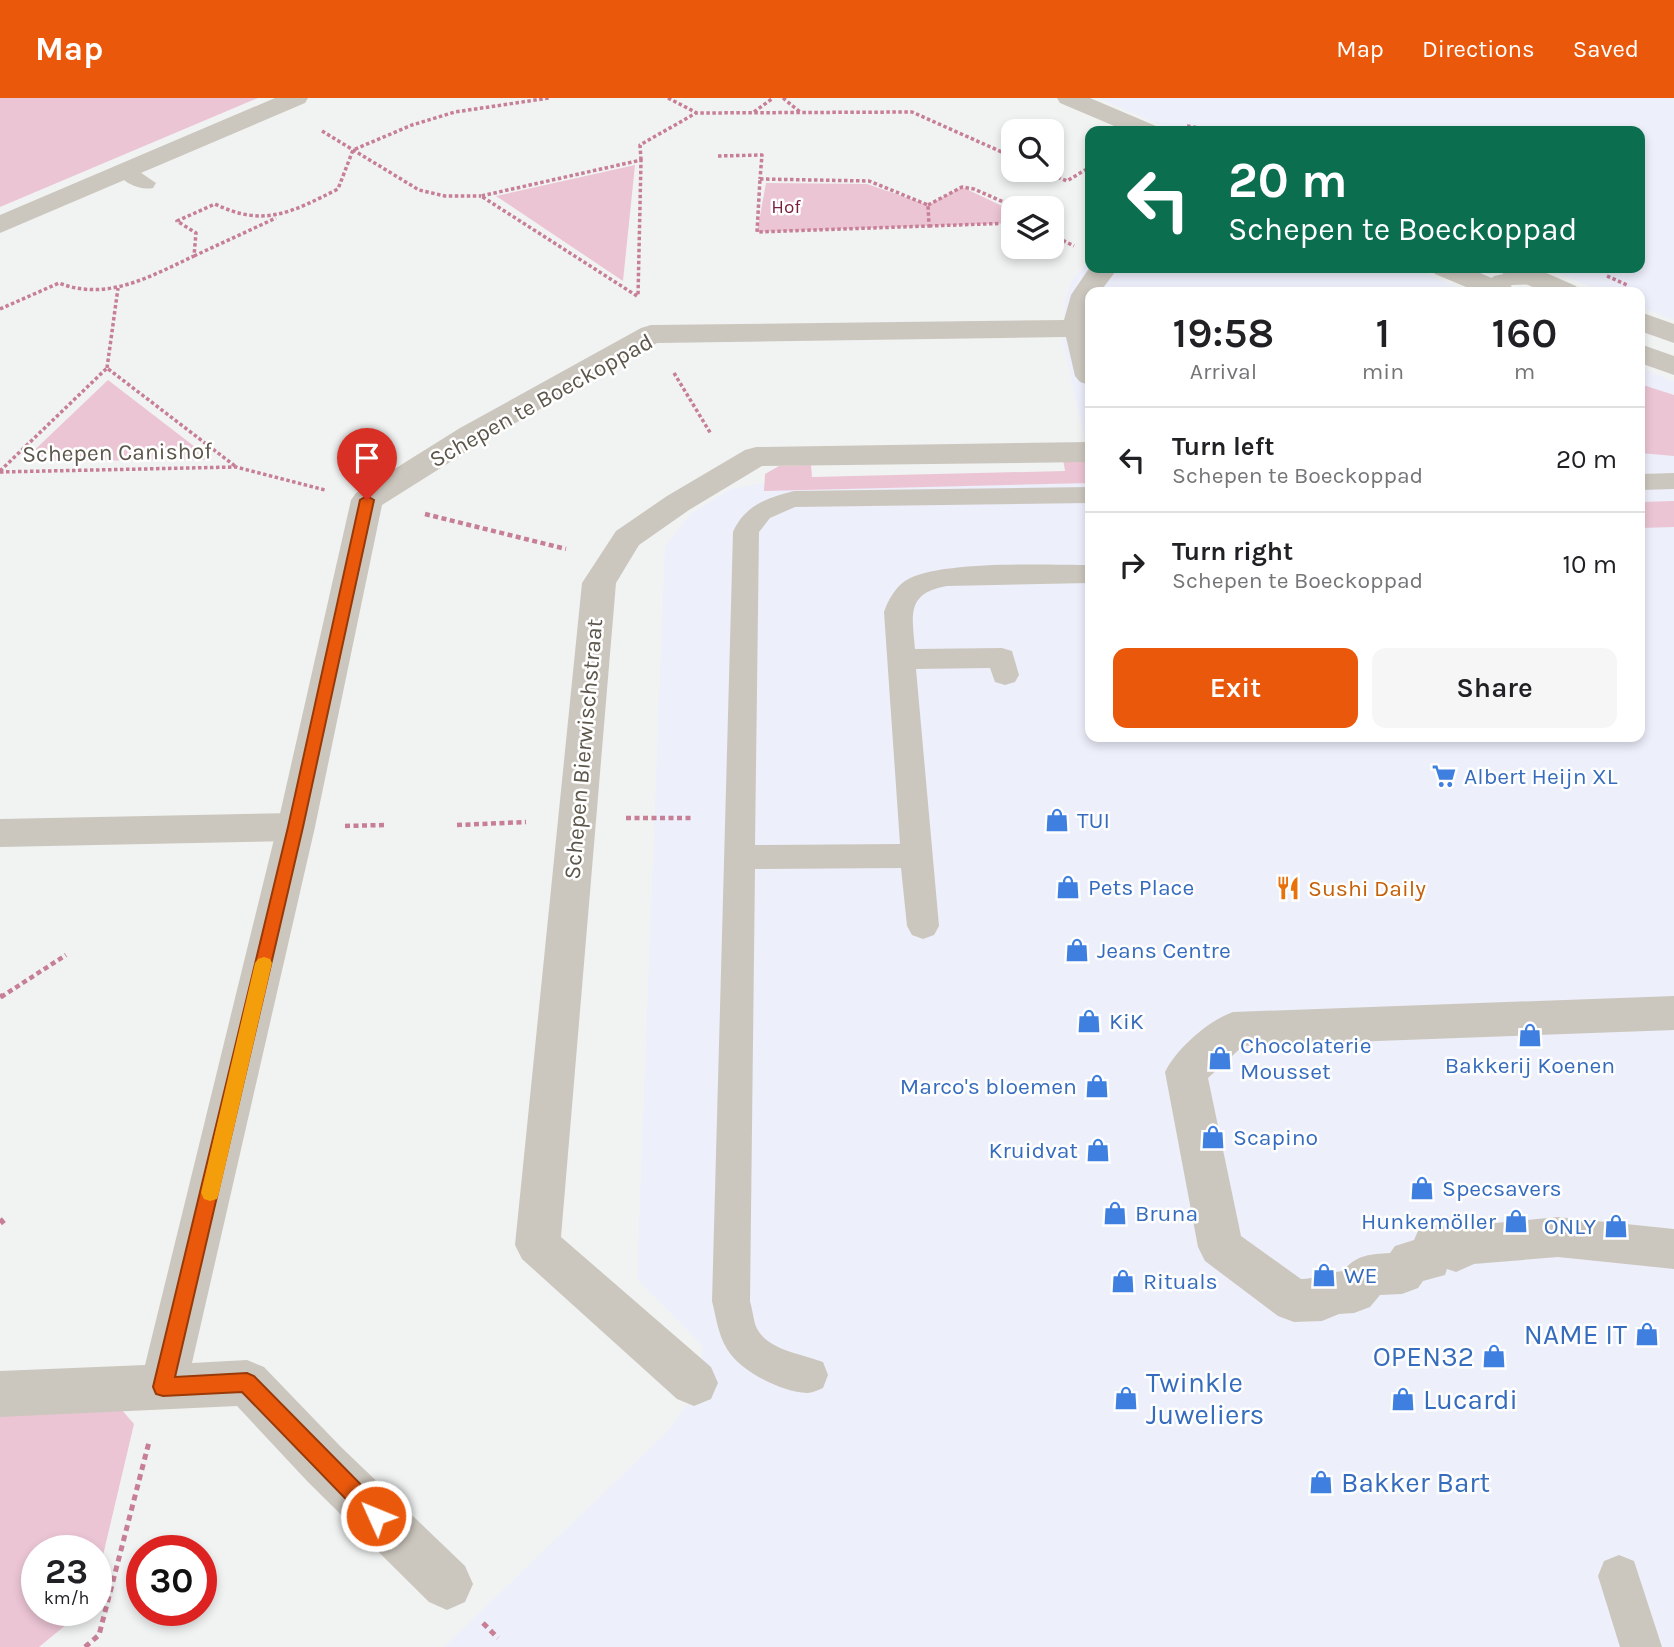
<!DOCTYPE html>
<meta charset="utf-8">
<style>
:root{--surface:#fff;--page:#f6f6f6;--text:#202124;--muted:#757577;--line:#e0e0e0;--accent:#ea580c}
body{margin:0;font-family:Karla,sans-serif;background:var(--page);color:var(--text);height:100vh;display:flex;flex-direction:column;font-size:26px;white-space:nowrap}
*{box-sizing:border-box;margin:0}
p{font-size:23px;color:var(--muted)}
.icon{flex:none;width:38px;height:38px;fill:none;stroke:currentColor;stroke-width:2;stroke-linecap:round;stroke-linejoin:round}
.map{position:relative;flex:1;overflow:hidden}
.panel{position:absolute;left:1085px;top:189px;width:560px;height:455px;display:flex;flex-direction:column;background:var(--surface);border-radius:14px;box-shadow:0 4px 10px #0003}
.panel>*{flex:none}
.hud{position:absolute;left:1085px;top:28px;width:560px;height:147px;border-radius:14px;box-shadow:0 4px 10px #0003;background:#0b6e4f;color:#fff;overflow:hidden}
.controls{position:absolute;left:1001px;top:21px;display:grid;gap:14px}
.controls a{display:grid;place-items:center;width:63px;height:63px;border-radius:14px;background:var(--surface);box-shadow:0 4px 10px #0003;font-size:35px}
.speed{position:absolute;left:21px;top:1437px;display:flex;gap:14px;font-size:35px;font-weight:700;text-align:center}
.speed>*{display:grid;place-content:center;width:91px;height:91px;border-radius:50%;background:var(--surface);box-shadow:0 4px 10px #0003;line-height:1}
.speed small{font-size:18px;font-weight:400}
.speed .limit{border:10px solid #d22;background:#fff;color:#111}
.pin{position:absolute;display:grid;place-items:center;width:60px;height:60px;color:#fff;margin:-72px -30px;border-radius:50% 50% 50% 0;rotate:-45deg;box-shadow:0 0 7px #0007}
.pin .icon{rotate:45deg}
.me{position:absolute;width:77px;margin:-38px;rotate:314deg;stroke-linejoin:round;filter:drop-shadow(0 0 5px #0008)}
.turn{display:flex;align-items:center;gap:24px;height:147px;padding:0 28px;font-size:32px}
.turn .icon{width:91px;height:91px;stroke-width:2.5}
.turn b{display:block;font-size:49px;line-height:60px}
.eta{display:flex;justify-content:space-evenly;align-items:center;height:119px;text-align:center}
.eta b{font-size:42px;font-weight:600;line-height:49px}
.action{display:flex;gap:14px;margin-top:auto;padding:14px 28px}
.action a{flex:1;height:80px;border-radius:14px;background:var(--accent);color:#fff;font-size:28px;font-weight:600;line-height:80px;text-align:center}
.action a+a{background:var(--page);color:var(--text)}
ul{padding:0;list-style:none}
li{display:flex;align-items:center;gap:21px;height:105px;padding:0 28px;border-top:2px solid var(--line)}
li div{flex:1}
li b{display:block;font-size:26px}
li em{font-style:normal}
header{display:flex;align-items:center;gap:42px;box-sizing:border-box;height:98px;padding:0 35px;background:var(--accent);color:#fff}
header strong{font-size:33px}
nav{display:flex;gap:38px;margin-inline-start:auto;font-size:24px}
.map>svg:first-child{display:block}
.commercial{fill:#edeffb}
.green{fill:#ecc5d5}
.lines{fill:none;stroke-linecap:round;stroke-linejoin:round}
.path-far2{stroke:#c77f96;stroke-width:3.5;stroke-dasharray:3.5 2.5;stroke-linecap:butt}
.path-far1{stroke:#c77f96;stroke-width:4.5;stroke-dasharray:5 3.5;stroke-linecap:butt}
.path{stroke:#c77f96;stroke-width:5;stroke-dasharray:6 4.5;stroke-linecap:butt}
.service{fill:#ccc7be;fill-rule:evenodd}
.pedestrian{fill:#ccc7be;fill-rule:evenodd}
.minor{fill:#ccc7be;fill-rule:evenodd}
.route{fill:#ea580c;stroke:#983908;stroke-width:2}
.slow{fill:#f59e0b}
.labels{text-anchor:middle;stroke-width:5;stroke-linejoin:round;paint-order:stroke}
.far-park-label{font-size:19px;fill:#79203c;stroke:#fff}
.street-label{font-size:23px;fill:#5d574b;stroke:#fff}
.shop-label{font-size:23px;fill:#366cbe;stroke:#fff;text-anchor:start}
.food-label{font-size:23px;fill:#c56008;stroke:#fff;text-anchor:start}
.near-shop-label{font-size:28px;fill:#366cbe;stroke:#fff;text-anchor:start}
</style>
<header>
<strong>Map</strong>
<nav><a>Map</a><a>Directions</a><a>Saved</a></nav>
</header>
<div class="map">
<svg width="1674" height="1549" viewBox="0 0 1674 1549">
<rect width="100%" height="100%" fill="#f1f3f3"/>
<g class="commercial">
<path d="M1099,0H1674V222L1640,209V194H1604L1545,170H1640V33H1173Z"/>
<path d="M1090,161V170H1414L1468,194H1090V366L1063,244L1065,202L1072,182Z"/>
<path d="M1640,269L1674,284V1549H444L668,1333L695,1296L703,1248L637,1181L665,448L691,416L731,391L774,383L1069,380L1090,366V639H1640Z"/>
</g>
<g class="green">
<path d="M0,0H258L0,109Z"/>
<path d="M635,67L623,183L496,98Z"/>
<path d="M766,85L867,86L928,107L962,89L1013,113V125L757,134Z"/>
<path d="M108,282L212,362L23,363Z"/>
<path d="M1640,286L1674,297V358L1640,355Z"/>
<path d="M1090,360V385L764,393L765,376L779,368L811,367L812,379L1065,373L1063,361Z"/>
<path d="M1674,403V429L1640,430V404Z"/>
<path d="M121,1311L134,1326L96,1487V1452H37V1512H84L39,1549H0V1314Z"/>
</g>
<g class="lines">
<g class="path-far2">
<path d="M668,0L697,15L912,14L1013,59"/>
<path d="M783,0L800,14"/>
<path d="M754,14L773,0"/>
<path d="M1187,28L1217,33"/>
<path d="M322,33L419,92L445,98H481"/>
<path d="M718,58L762,57L760,81"/>
<path d="M641,62L640,47L696,15"/>
<path d="M1041,72L1067,83L1090,69"/>
<path d="M760,81L869,83L928,107L929,128L757,134Z"/>
<path d="M928,107L962,89L974,91L1017,110"/>
<path d="M929,128L1013,125"/>
<path d="M1052,137L1074,148"/>
<path d="M194,158L276,120"/>
<path d="M1607,178L1627,187"/>
<path d="M637,198L481,98L641,62L638,198"/>
<path d="M0,211L59,185C107,204 151,178 194,158L196,135L177,123L215,106C264,130 292,114 338,91L353,52L412,27L455,14L549,0"/>
<path d="M107,270L118,190"/>
<path d="M674,275L711,336"/>
<path d="M0,373L107,270L235,368"/>
<path d="M0,374L236,369L325,392"/>
</g>
<g class="path-far1">
<path d="M425,416L566,451"/>
<path d="M626,720H694"/>
<path d="M457,727L526,724"/>
<path d="M345,728L384,727"/>
<path d="M1,899L66,857"/>
</g>
<g class="path">
<path d="M0,899L3,897"/>
<path d="M0,1121L6,1128"/>
<path d="M483,1525L498,1540"/>
<path d="M85,1549L99,1537L149,1344"/>
</g>
<g class="service">
<path d="M124,66L131,68L156,85L153,90C138,93 122,83 113,72L117,68Z"/>
<path d="M1518,173L1540,176L1543,181L1540,186L1512,187L1499,194H1475L1494,178Z"/>
<path d="M1674,375V391L1640,392V376Z"/>
<path d="M1090,389V405L795,409L770,420L759,434L755,747L900,746L884,514C888,502 895,490 905,483C937,462 1049,467 1090,467V485L947,488C906,495 912,517 915,551L1002,550L1012,553L1019,577L1015,584L1005,587L995,584L990,570L916,571L939,828L934,837L923,841L912,837L907,828L901,770L755,771L750,1203C752,1210 753,1218 755,1226C764,1252 800,1255 823,1264L828,1277L823,1290C818,1292 812,1295 807,1295C781,1294 740,1273 727,1251C718,1236 716,1219 712,1203L733,434C745,407 767,400 794,393Z"/>
<path d="M1619,1457L1634,1463L1662,1549H1620L1598,1478L1604,1463Z"/>
</g>
<g class="pedestrian">
<path d="M296,715L309,719L315,729L309,739L296,743L0,749V721Z"/>
<path d="M1674,898V932L1243,948L1208,980L1241,1138L1301,1181C1315,1181 1328,1174 1343,1173C1356,1157 1370,1156 1390,1155L1395,1148L1414,1142L1418,1133L1434,1127L1454,1129L1558,1119L1674,1131V1171L1558,1159L1474,1166L1456,1174L1447,1171L1445,1177L1423,1183L1418,1190L1402,1196L1380,1197L1370,1209L1354,1215L1339,1216L1322,1223L1294,1224L1278,1218L1205,1163L1198,1149L1165,974C1177,950 1208,923 1233,914Z"/>
</g>
<g class="minor">
<path d="M275,0H308L305,5L0,135V117Z"/>
<path d="M1057,0H1090L1156,28L1160,33H1126L1060,5Z"/>
<path d="M1090,169L1118,170L1100,194H1090V287L1080,284L1075,278L1066,239L657,245L482,344L382,407L315,729L192,1265L247,1262L264,1269L341,1349L465,1468L473,1486L465,1504L447,1512L429,1504L307,1383L237,1308L0,1319V1273L145,1267L277,729L351,402L356,395L460,330L641,230L651,227L1064,222L1071,197Z"/>
<path d="M1431,170H1468L1511,188L1515,194H1478L1435,176Z"/>
<path d="M1499,170H1535L1576,188L1580,194H1544L1503,176Z"/>
<path d="M1640,214L1674,226V245L1640,233Z"/>
<path d="M1640,246L1674,258V277L1640,265Z"/>
<path d="M1090,344V364L762,368L689,412L639,447L616,485L561,1139L711,1269L718,1285L711,1301L694,1308L677,1301L522,1161L515,1147L582,485L616,433L667,398L745,352L756,349Z"/>
</g>
</g>
<path class="route" d="M367,398L374,402L303,729L175,1279L247,1275L254,1278L384,1410L387,1418L384,1425L376,1428L369,1425L242,1294L163,1298L156,1296L153,1289L288,729L360,402Z"/>
<path class="slow" d="M264,859L270,861L272,865L219,1095L217,1101L210,1103L204,1101L201,1095L255,865L258,861Z"/>
<defs>
<g id="supermarket-bare" transform="scale(1.89)"><path d="M-6-5.5h2.5l.6 2H6L4.5 2H-2.5L-4.4-4H-6ZM-1.5 3.2a1.3 1.3 0 1 0 .1 0ZM3 3.2a1.3 1.3 0 1 0 .1 0Z" fill="#3f7fe0" stroke="#fff" stroke-width="2.5" paint-order="stroke"/></g>
<g id="shop-bare" transform="scale(1.89)"><path d="M-5-2.5h2.3a2.7 3.5 0 0 1 5.4 0H5L5.5 6h-11ZM-1.5-2.5h3a1.5 2.3 0 0 0-3 0Z" fill="#3f7fe0" stroke="#fff" stroke-width="2.5" paint-order="stroke"/></g>
<g id="restaurant-bare" transform="scale(1.89)"><path d="M-5-6h1v4h1v-4h1v4h1v-4h1v5L-1.5 .5V6h-2V.5L-5-1ZM5-6V6H3V1.5H1.5Q1.5-4 5-6Z" fill="#e8710a" stroke="#fff" stroke-width="2.5" paint-order="stroke"/></g>
</defs>
<g fill-rule="evenodd">
<use href="#supermarket-bare" x="1444" y="678"/>
<use href="#shop-bare" x="1057" y="722"/>
<use href="#shop-bare" x="1068" y="789"/>
<use href="#restaurant-bare" x="1288" y="790"/>
<use href="#shop-bare" x="1077" y="852"/>
<use href="#shop-bare" x="1089" y="923"/>
<use href="#shop-bare" x="1530" y="937"/>
<use href="#shop-bare" x="1220" y="960"/>
<use href="#shop-bare" x="1097" y="988"/>
<use href="#shop-bare" x="1213" y="1039"/>
<use href="#shop-bare" x="1098" y="1052"/>
<use href="#shop-bare" x="1422" y="1090"/>
<use href="#shop-bare" x="1115" y="1115"/>
<use href="#shop-bare" x="1516" y="1123"/>
<use href="#shop-bare" x="1616" y="1128"/>
<use href="#shop-bare" x="1324" y="1177"/>
<use href="#shop-bare" x="1123" y="1183"/>
<use href="#shop-bare" x="1647" y="1236"/>
<use href="#shop-bare" x="1494" y="1258"/>
<use href="#shop-bare" x="1126" y="1300"/>
<use href="#shop-bare" x="1403" y="1301"/>
<use href="#shop-bare" x="1321" y="1384"/>
</g>
<g class="labels">
<g class="far-park-label">
<text x="786" y="115">Hof</text>
</g>
<g class="street-label">
<text transform="translate(541 302) rotate(-29)" y="8">Schepen te Boeckoppad</text>
<text transform="translate(117 354) rotate(-1)" y="8">Schepen Canishof</text>
<text transform="translate(583 651) rotate(-85)" y="8">Schepen Bierwischstraat</text>
</g>
<g class="shop-label">
<text x="1464" y="686">Albert Heijn XL</text>
<text x="1077" y="730">TUI</text>
<text x="1088" y="797">Pets Place</text>
<text x="1097" y="860">Jeans Centre</text>
<text x="1109" y="931">KiK</text>
<text x="1240" y="955">Chocolaterie<tspan x="1240" dy="26">Mousset</tspan></text>
<text x="1530" y="975" text-anchor="middle">Bakkerij Koenen</text>
<text x="1077" y="996" text-anchor="end">Marco's bloemen</text>
<text x="1233" y="1047">Scapino</text>
<text x="1078" y="1060" text-anchor="end">Kruidvat</text>
<text x="1442" y="1098">Specsavers</text>
<text x="1135" y="1123">Bruna</text>
<text x="1496" y="1131" text-anchor="end">Hunkemöller</text>
<text x="1596" y="1136" text-anchor="end">ONLY</text>
<text x="1344" y="1185">WE</text>
<text x="1143" y="1191">Rituals</text>
</g>
<g class="food-label">
<text x="1308" y="798">Sushi Daily</text>
</g>
<g class="near-shop-label">
<text x="1627" y="1246" text-anchor="end">NAME IT</text>
<text x="1474" y="1268" text-anchor="end">OPEN32</text>
<text x="1146" y="1294">Twinkle<tspan x="1146" dy="32">Juweliers</tspan></text>
<text x="1423" y="1311">Lucardi</text>
<text x="1341" y="1394">Bakker Bart</text>
</g>
</g>
</svg>
<div class="controls">
<a><svg class="icon" aria-label="search" viewBox="0 0 24 24"><circle cx="10" cy="10" r="6"/><path d="M15 15l6 6"/></svg></a>
<a><svg class="icon" aria-label="layers" viewBox="0 0 24 24"><path d="M12 4l9 5-9 5-9-5zM3 14l9 5 9-5"/></svg></a>
</div>
<div class="speed"><div>23<small>km/h</small></div><div class="limit">30</div></div>
<div class="pin" style="left:367px;top:402px;background:#d93025"><svg class="icon" aria-label="arrive" viewBox="0 0 24 24"><path d="M6 21V4h12l-3 4 3 4H6"/></svg></div>
<svg class="me" style="left:376px;top:1418px" viewBox="-20 -20 40 40"><circle r="17" fill="#ea580c" stroke="#fff" stroke-width="3"/><path d="M0-11L8 9 0 5-8 9z" fill="#fff"/></svg>
<div class="hud">
<div class="turn"><svg class="icon" aria-label="left" viewBox="0 0 24 24"><path d="M17 20v-9H6M10 6l-5 5 5 5"/></svg><div><b>20 m</b>Schepen te Boeckoppad</div></div>
</div>
<section class="panel">
<div class="eta">
<div><b>19:58</b><p>Arrival</p></div>
<div><b>1</b><p>min</p></div>
<div><b>160</b><p>m</p></div>
</div>
<ul>
<li><svg class="icon" aria-label="left" viewBox="0 0 24 24"><path d="M17 20v-9H6M10 6l-5 5 5 5"/></svg><div><b>Turn left</b><p>Schepen te Boeckoppad</p></div><em>20 m</em></li>
<li><svg class="icon" aria-label="right" viewBox="0 0 24 24"><path d="M7 20v-9h11M14 6l5 5-5 5"/></svg><div><b>Turn right</b><p>Schepen te Boeckoppad</p></div><em>10 m</em></li>
</ul>
<div class="action"><a>Exit</a><a>Share</a></div>
</section>
</div>
